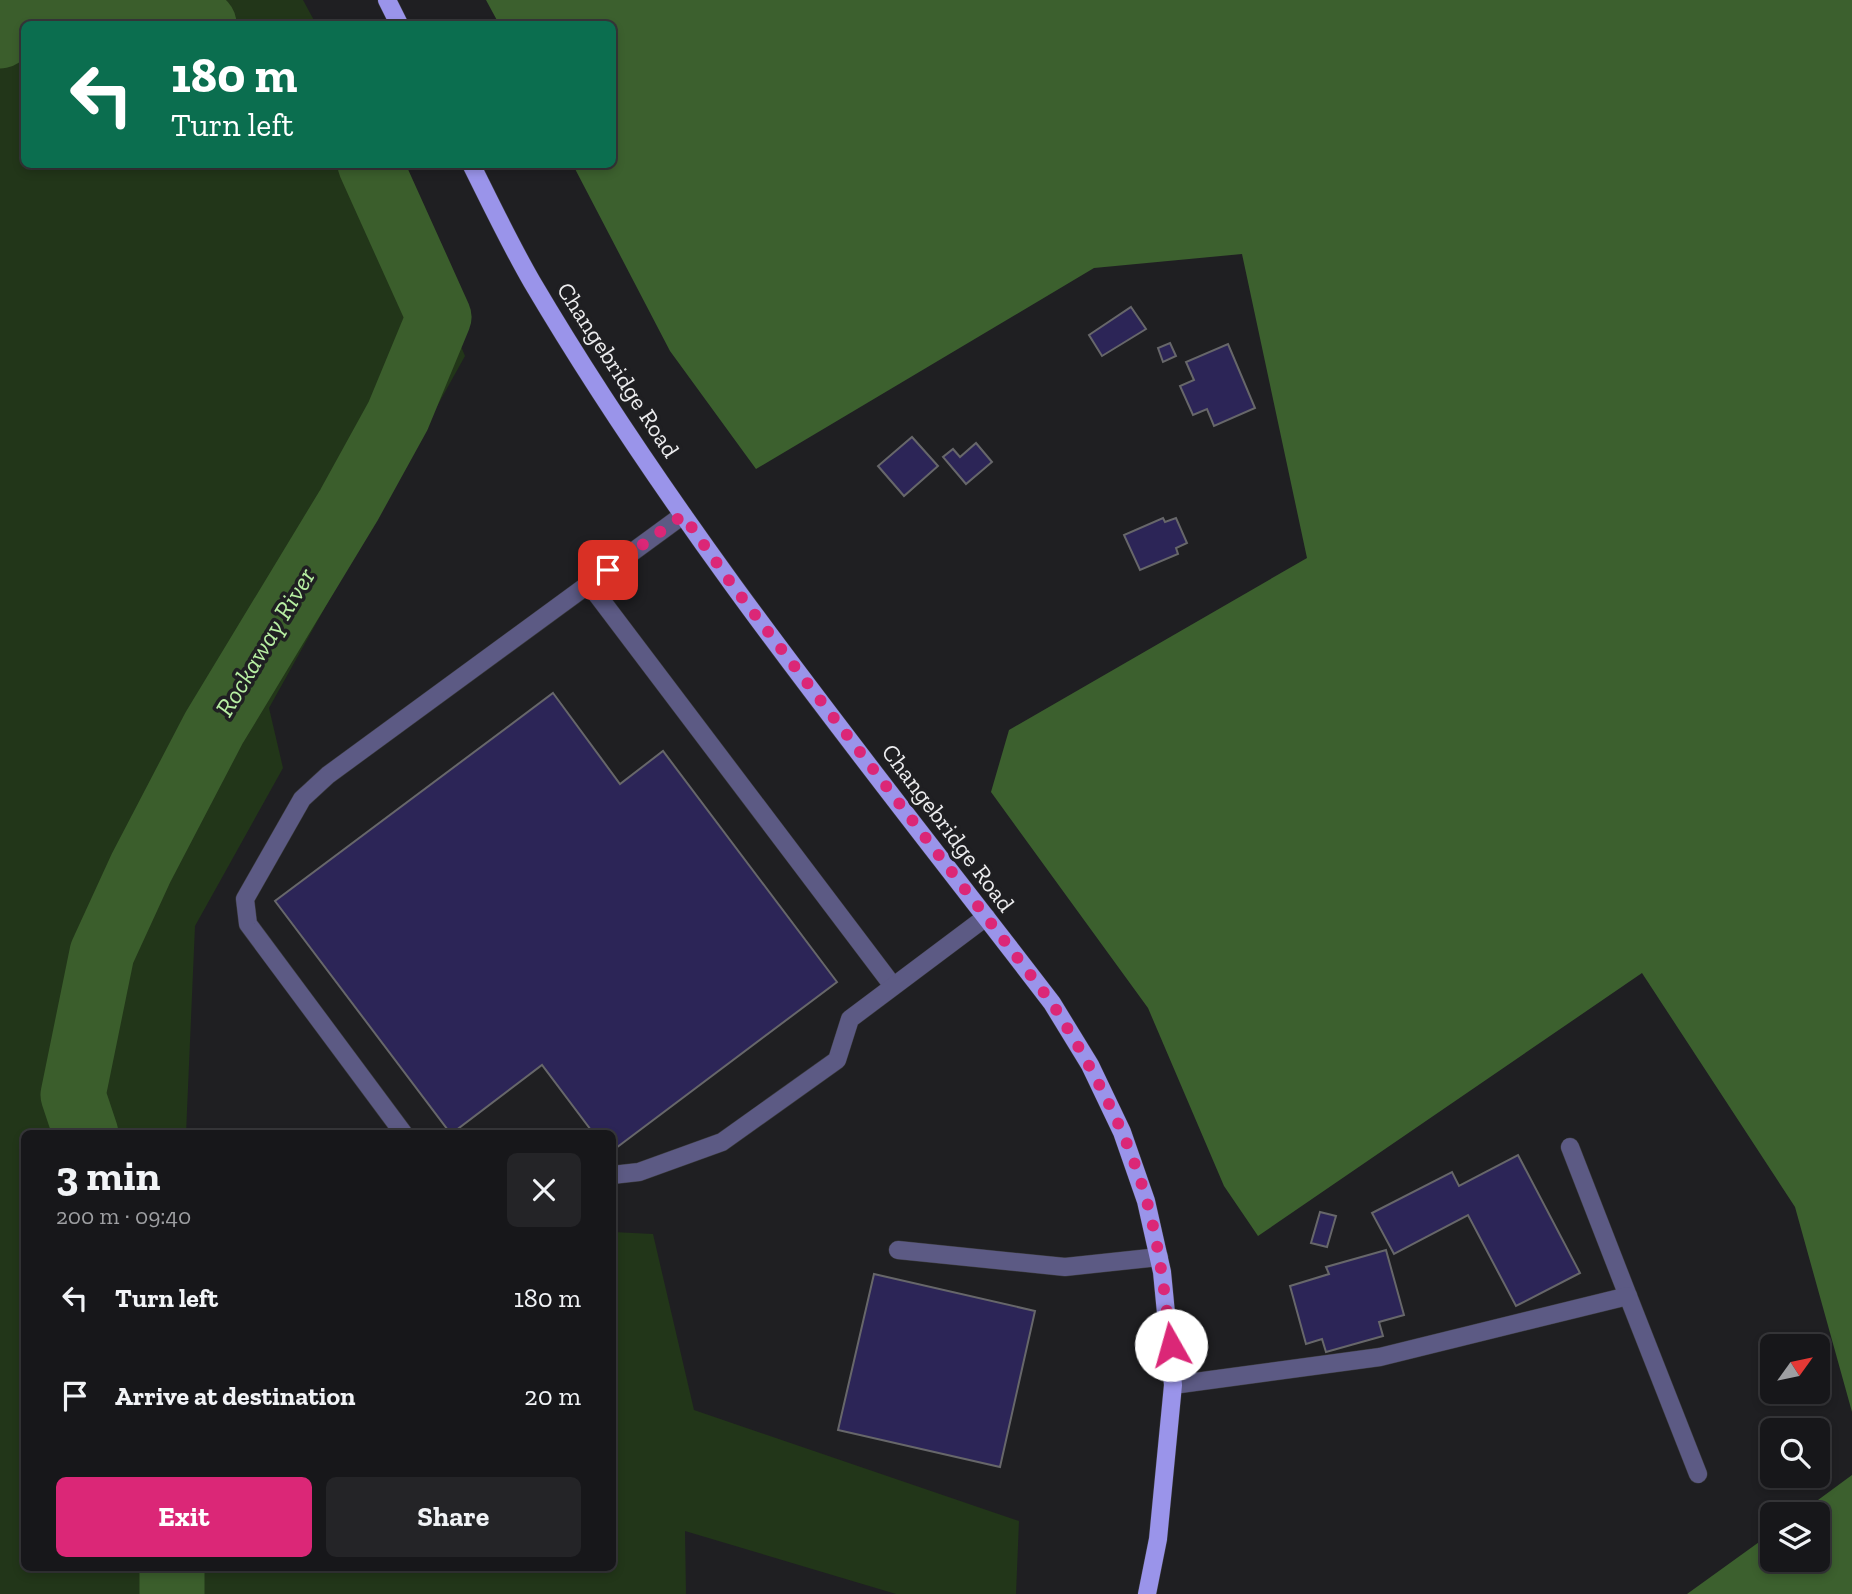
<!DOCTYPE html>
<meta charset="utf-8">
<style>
:root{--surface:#17171a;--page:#242427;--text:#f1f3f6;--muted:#9e9fa2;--line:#363639;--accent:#db2777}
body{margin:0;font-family:"Zilla Slab",serif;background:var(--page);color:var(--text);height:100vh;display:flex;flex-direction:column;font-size:26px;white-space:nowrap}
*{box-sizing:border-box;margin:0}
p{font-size:23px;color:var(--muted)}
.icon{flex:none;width:38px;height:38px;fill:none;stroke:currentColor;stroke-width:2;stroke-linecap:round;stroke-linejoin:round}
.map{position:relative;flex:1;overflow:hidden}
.side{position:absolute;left:21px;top:1130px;width:595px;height:441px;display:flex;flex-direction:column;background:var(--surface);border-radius:10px;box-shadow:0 4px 10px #0003,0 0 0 2px var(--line)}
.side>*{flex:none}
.hud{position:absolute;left:21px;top:21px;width:595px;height:147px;border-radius:10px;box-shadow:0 4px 10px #0003,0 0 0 2px var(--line);background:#0b6e4f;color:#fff;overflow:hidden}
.needle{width:46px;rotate:57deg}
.controls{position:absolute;left:1760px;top:1334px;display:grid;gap:14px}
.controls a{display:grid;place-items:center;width:70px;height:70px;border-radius:10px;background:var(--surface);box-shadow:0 4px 10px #0003,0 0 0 2px var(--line);font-size:35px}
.pin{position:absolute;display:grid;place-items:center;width:60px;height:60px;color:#fff;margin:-30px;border-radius:14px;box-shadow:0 4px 10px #0006}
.me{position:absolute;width:77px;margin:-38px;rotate:353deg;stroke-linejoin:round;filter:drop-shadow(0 0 5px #0008)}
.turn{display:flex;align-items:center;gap:24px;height:147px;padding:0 35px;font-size:32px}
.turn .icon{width:91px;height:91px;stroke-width:2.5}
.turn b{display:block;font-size:49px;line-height:60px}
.round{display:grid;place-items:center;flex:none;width:74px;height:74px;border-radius:10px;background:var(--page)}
.headline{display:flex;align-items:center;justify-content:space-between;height:119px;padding:0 35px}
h1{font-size:42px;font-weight:700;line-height:52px}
.button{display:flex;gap:14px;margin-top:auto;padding:14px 35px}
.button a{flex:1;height:80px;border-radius:10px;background:var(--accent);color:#fff;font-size:28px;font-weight:700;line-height:80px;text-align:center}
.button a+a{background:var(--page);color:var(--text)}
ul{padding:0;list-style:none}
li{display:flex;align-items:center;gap:21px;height:98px;padding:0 35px}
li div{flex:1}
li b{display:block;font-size:26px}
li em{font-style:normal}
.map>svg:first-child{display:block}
.green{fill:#223619}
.forest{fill:#3c602e}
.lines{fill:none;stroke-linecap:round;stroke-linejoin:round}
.river{stroke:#3b5e2c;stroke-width:65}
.building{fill:#2c2557;stroke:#67676a;stroke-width:2}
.minor-casing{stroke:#3c3c3f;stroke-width:19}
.major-casing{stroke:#3c3c3f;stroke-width:19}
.minor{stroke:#5c5a84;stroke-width:18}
.major{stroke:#9a94ea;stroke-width:18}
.route{stroke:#db2777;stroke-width:12;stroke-dasharray:0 21.6}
.labels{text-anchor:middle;stroke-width:7;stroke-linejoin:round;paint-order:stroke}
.street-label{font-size:24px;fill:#ececee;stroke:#1f1f22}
.water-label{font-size:26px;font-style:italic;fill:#b8f0a3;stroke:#1f1f22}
</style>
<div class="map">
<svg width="1852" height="1594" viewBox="0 0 1852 1594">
<rect width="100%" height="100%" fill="#1f1f22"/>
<path class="green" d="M0,0H303L316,24H24V164L389,165L469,316L442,301L465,356L269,708L283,768L195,926L186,1134H24V1568H612L613,1232L653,1234L694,1410L1019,1521L1016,1594H896L685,1531L686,1594H0Z"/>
<g class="forest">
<path d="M486,0H1852V1412L1795,1207L1642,973L1258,1236L1224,1186L1148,1008L991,792L1009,730L1307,558L1242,254L1094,268L756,469L670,351L573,165L612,164V24H499Z"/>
<path d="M1852,1475V1594H1687L1773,1532V1559H1818V1514H1799Z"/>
</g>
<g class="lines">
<g class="river">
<path d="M0,36L31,15L167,7L204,24"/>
<path d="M86,1134L73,1095L102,953L141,868L214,728L349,505L398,416L439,317L370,164"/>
<path d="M172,1568V1594"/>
</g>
</g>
<g class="building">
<path d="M1131,307L1146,329L1102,356L1089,335Z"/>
<path d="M1170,343L1176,356L1163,362L1158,348Z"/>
<path d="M1228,344L1255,408L1214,426L1207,409L1193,415L1180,386L1194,380L1186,362Z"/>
<path d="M912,437L938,466L904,496L878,466Z"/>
<path d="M976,443L992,462L966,484L943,457L953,449L960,457Z"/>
<path d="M1163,518L1165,522L1176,518L1187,543L1176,548L1178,554L1140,570L1124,535Z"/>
<path d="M553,693L620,784L663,751L837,982L612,1151V1134H594L542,1065L451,1134L275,901Z"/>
<path d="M1518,1155L1580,1273L1516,1306L1468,1215L1394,1254L1372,1213L1452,1172L1459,1186Z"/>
<path d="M1320,1212L1336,1216L1327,1247L1311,1243Z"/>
<path d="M1386,1250L1404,1315L1379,1322L1383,1336L1326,1352L1322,1339L1306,1344L1290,1286L1329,1274L1326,1267Z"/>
<path d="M874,1274L1035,1311L1000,1467L838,1430Z"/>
</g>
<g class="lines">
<g class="minor-casing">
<g id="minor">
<path d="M589,584L893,986"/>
<path d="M404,1134L248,924L245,899L302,799L328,775L683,515"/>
<path d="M1570,1147L1628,1296"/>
<path d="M612,1175L639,1172L722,1142L837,1060L850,1019L986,917"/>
<path d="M898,1250L1065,1267L1159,1257"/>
<path d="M1173,1385L1380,1357L1628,1296L1698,1474"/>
</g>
</g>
<g class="major-casing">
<g id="major">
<path d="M387,0L399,24"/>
<path d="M471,164C491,204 510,244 532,282C683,538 872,768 1052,1003L1090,1065L1122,1132L1146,1201L1162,1272L1173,1385L1158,1539L1147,1594"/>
</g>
</g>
<use href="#minor" class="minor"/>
<use href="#major" class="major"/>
</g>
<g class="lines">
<path class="route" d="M608,570L683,515L733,586L1052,1003C1091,1066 1127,1130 1147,1202C1160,1249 1165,1297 1171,1345"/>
</g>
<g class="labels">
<g class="street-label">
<text transform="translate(618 370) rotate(57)" y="8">Changebridge Road</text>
<text transform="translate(948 828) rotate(53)" y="8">Changebridge Road</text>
</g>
<g class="water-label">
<text transform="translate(265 642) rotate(-59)" y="9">Rockaway River</text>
</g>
</g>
</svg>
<div class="controls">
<a><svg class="needle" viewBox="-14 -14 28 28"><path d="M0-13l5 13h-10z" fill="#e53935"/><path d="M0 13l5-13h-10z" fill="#9e9fa2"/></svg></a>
<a><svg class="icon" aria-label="search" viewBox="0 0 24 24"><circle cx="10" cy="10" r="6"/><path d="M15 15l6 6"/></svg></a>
<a><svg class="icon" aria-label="layers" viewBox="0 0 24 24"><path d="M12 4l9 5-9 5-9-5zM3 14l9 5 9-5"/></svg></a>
</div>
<div class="pin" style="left:608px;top:570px;background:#d93025"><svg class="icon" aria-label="arrive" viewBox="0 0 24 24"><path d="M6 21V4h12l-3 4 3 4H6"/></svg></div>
<svg class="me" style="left:1171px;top:1345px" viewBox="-20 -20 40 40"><circle r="19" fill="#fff"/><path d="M0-13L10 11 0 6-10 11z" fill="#db2777"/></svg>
<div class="hud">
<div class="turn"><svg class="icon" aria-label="left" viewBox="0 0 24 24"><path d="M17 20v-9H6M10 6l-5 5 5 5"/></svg><div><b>180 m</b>Turn left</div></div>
</div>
<section class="side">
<div class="headline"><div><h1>3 min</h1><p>200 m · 09:40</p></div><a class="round"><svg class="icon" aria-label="close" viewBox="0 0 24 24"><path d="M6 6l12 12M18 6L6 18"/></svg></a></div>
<ul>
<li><svg class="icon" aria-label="left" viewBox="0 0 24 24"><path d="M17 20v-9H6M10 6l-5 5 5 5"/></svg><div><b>Turn left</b></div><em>180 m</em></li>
<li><svg class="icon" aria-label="arrive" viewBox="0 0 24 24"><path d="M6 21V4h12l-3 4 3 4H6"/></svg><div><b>Arrive at destination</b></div><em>20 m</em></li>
</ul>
<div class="button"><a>Exit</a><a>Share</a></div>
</section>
</div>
